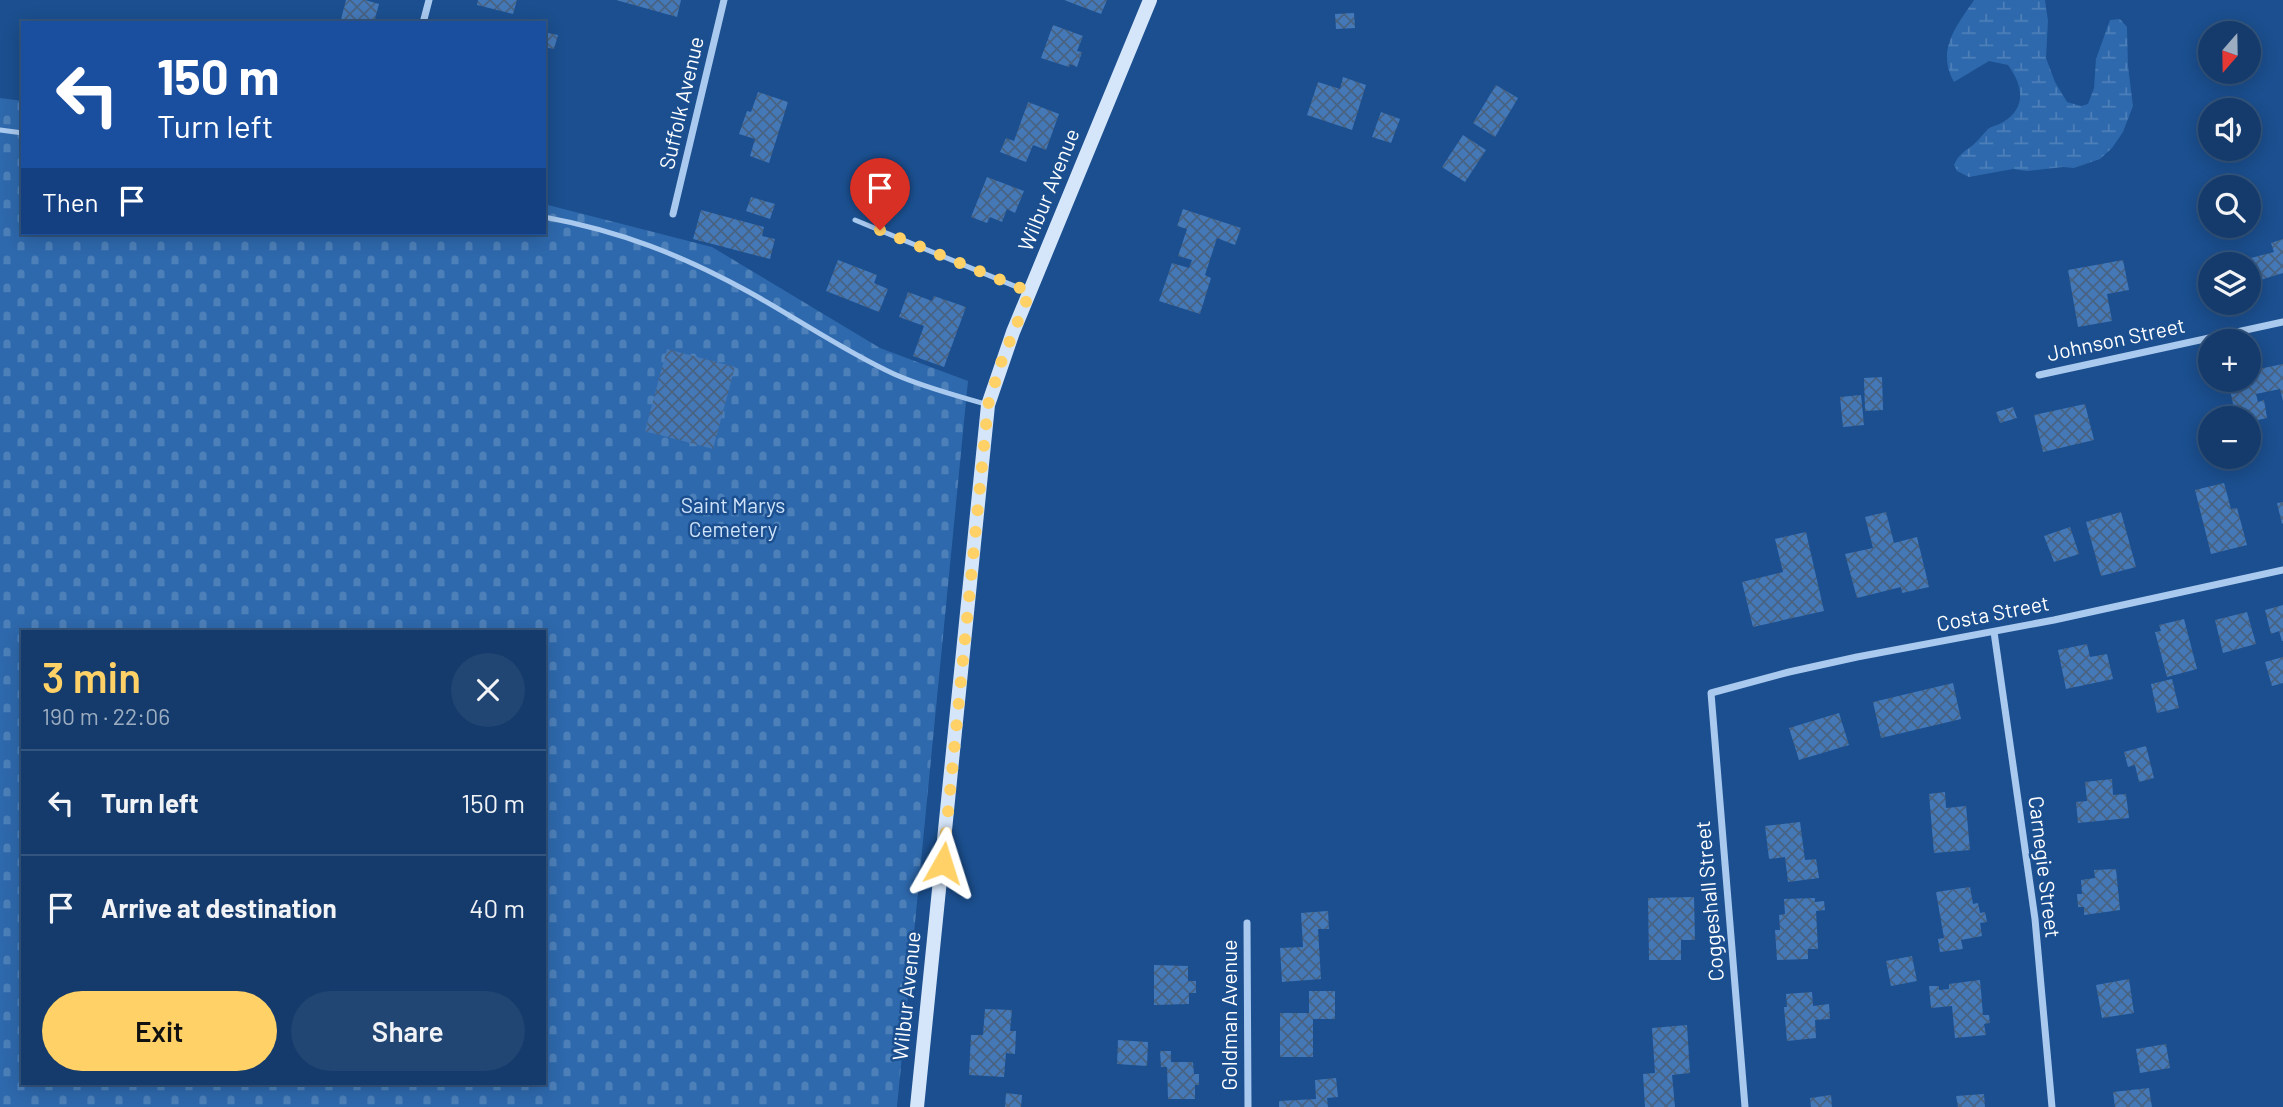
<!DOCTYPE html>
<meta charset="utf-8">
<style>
:root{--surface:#143b6b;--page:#214673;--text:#f1f3f6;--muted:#9dadc1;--line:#33557e;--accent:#ffd166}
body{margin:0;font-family:Barlow,sans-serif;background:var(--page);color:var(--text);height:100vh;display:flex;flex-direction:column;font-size:26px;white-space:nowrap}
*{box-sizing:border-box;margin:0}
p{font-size:23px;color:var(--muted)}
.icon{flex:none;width:38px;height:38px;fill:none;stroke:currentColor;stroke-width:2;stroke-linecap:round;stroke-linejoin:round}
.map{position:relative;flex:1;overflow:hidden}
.sheet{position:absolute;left:21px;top:630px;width:525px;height:455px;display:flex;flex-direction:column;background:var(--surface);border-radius:0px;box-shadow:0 4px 18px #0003,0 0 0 2px var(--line)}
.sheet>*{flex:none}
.hud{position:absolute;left:21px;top:21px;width:525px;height:214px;border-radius:0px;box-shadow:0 4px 18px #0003,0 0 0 2px var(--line);background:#1a4fa0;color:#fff;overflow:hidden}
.needle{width:46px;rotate:200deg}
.buttons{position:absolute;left:2198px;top:21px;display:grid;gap:14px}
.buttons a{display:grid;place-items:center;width:63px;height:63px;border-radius:50%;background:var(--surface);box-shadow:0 4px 18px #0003,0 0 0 2px var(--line);font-size:35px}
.pin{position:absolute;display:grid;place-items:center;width:60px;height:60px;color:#fff;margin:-72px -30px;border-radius:50% 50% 50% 0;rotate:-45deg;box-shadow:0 0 7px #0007}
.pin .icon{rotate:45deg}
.me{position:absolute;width:77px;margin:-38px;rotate:6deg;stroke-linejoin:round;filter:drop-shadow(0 0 5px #0008)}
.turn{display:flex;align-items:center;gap:24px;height:147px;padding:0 21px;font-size:32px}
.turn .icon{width:91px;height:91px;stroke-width:2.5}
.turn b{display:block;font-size:49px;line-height:60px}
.then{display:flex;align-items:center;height:66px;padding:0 21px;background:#0003;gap:14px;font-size:26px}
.round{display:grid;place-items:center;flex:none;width:74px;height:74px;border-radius:37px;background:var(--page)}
.overview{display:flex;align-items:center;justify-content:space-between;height:119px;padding:0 21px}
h1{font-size:42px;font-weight:600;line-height:52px;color:var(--accent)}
.action{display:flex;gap:14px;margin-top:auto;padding:14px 21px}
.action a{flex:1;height:80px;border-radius:42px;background:var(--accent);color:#111;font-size:28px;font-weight:600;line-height:80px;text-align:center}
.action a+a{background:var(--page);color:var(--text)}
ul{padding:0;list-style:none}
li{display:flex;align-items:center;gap:21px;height:105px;padding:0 21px;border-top:2px solid var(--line)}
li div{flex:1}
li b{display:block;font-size:26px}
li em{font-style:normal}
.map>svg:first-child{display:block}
.wetland{fill:url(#wetland-marsh)}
.cemetery{fill:url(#cemetery-stones);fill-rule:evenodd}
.building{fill:url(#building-cross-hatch)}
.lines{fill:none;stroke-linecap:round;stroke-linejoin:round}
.lane{stroke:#a9c9ee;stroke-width:5}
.street{stroke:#a9c9ee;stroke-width:7}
.secondary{stroke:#d6e6fa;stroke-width:14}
.route{stroke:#ffd166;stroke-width:12;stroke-dasharray:0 21.6}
.labels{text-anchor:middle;stroke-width:5;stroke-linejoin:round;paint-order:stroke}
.street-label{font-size:21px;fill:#fff;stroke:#1b4f8f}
.park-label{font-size:21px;fill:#cfe3fa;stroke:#1b4f8f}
</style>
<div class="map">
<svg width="2283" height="1107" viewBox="0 0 2283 1107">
<defs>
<pattern id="wetland-marsh" width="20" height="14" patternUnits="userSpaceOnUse" patternTransform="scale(1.75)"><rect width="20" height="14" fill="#2e69ad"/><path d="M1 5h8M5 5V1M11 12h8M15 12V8" fill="none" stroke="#4d80b9"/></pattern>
<pattern id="cemetery-stones" width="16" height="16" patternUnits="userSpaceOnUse" patternTransform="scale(1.75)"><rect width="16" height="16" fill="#2e69ad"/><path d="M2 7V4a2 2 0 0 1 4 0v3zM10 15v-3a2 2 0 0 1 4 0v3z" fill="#4d80b9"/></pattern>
<pattern id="building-cross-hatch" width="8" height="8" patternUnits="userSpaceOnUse" patternTransform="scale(1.75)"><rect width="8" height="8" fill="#4478b7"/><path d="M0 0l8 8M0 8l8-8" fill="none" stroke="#486282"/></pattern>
</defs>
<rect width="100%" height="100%" fill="#1b4f8f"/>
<path class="wetland" d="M1974,0H2045L2048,21L2046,58L2055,82L2067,102L2081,106L2088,104L2094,88L2096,59L2110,20L2120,19L2127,27L2128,66L2133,106L2123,132L2112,148L2100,159L2074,168L2063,167L2027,171L2013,169L1969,177L1957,171L1954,165C1958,155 1965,151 1973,145C1979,140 1983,134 1988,129C1992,126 1999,125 2003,122C2028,107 2022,84 2008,65L1989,61L1954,82C1936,50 1956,27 1974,0Z"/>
<path class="cemetery" d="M0,98L23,101V233H544V204L712,247L880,348L968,381L897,1107H0ZM23,632H544V1083H23Z"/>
<g class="building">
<path d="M346,0H365L379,4L375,19L380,20L379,23H340Z"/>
<path d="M478,0H517L513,14L477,5Z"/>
<path d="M616,0H681L677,17Z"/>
<path d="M1064,0H1107L1101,14Z"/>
<path d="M1354,13L1355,28L1336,29L1335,14Z"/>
<path d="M1053,25L1083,36L1077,51L1082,52L1077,67L1070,64L1069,67L1041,58Z"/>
<path d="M544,32L558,35L554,49L544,47Z"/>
<path d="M1343,77L1366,85L1352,130L1307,115L1318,82L1340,89Z"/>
<path d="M1496,85L1518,98L1495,137L1473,123Z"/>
<path d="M758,92L788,102L769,163L750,156L755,139L739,134L747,111L751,112Z"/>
<path d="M1028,102L1059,114L1046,150L1033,145L1026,162L1000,152L1006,138L1014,141Z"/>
<path d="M1381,112L1400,119L1391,143L1372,137Z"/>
<path d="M1463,135L1486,150L1465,182L1442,167Z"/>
<path d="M987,177L1024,191L1015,213L1007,209L1002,222L990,217L987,223L971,217Z"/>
<path d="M751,197L775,204L770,219L746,211Z"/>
<path d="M1183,209L1241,228L1235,245L1217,238L1205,275L1211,278L1200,314L1159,301L1172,263L1189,268L1192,260L1178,256L1187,229L1177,226Z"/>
<path d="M701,210L764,227L762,236L775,239L770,259L693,239Z"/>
<path d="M2214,226H2233V229L2216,232Z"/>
<path d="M2283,239V273L2254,282L2247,259L2274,252L2271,243Z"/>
<path d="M838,260L877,275L874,283L888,289L879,312L826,291Z"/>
<path d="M2123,260L2129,290L2107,294L2112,321L2078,327L2068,270Z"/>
<path d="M908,292L932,301L934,296L966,307L944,367L913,356L924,326L899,317Z"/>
<path d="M667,349L735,367L713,449L645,431Z"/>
<path d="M2283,364V401L2280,389L2256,394L2258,402L2264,400L2267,418L2249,422V418H2236L2230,390L2241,388L2239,380H2249V371Z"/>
<path d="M1882,377L1883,410L1865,411L1864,378Z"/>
<path d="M1861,395L1864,425L1843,427L1840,397Z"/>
<path d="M2085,404L2094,440L2043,452L2034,415Z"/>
<path d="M2013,407L2017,418L2000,423L1996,412Z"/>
<path d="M2224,483L2231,509L2237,508L2247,545L2211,554L2195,490Z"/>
<path d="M2283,502V523L2282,524L2277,503Z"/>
<path d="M1886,512L1894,543L1917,537L1929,587L1902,593L1901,587L1857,598L1845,554L1873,548L1865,517Z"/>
<path d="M2121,512L2136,567L2101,576L2086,522Z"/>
<path d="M2070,527L2079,554L2054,562L2044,536Z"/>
<path d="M1806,532L1824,611L1753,627L1742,582L1783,572L1775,539Z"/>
<path d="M2283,605V641H2282L2279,631L2271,634L2265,610Z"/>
<path d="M2247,612L2256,644L2223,653L2215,620Z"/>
<path d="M2184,619L2197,669L2167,677L2155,632L2161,631L2159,625Z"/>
<path d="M2087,644L2090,657L2107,654L2113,679L2066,689L2058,650Z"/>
<path d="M2283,657V683L2272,686L2265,662Z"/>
<path d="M2172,679L2179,708L2157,713L2151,684Z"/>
<path d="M1953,683L1961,719L1881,738L1873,702Z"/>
<path d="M1839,713L1849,745L1799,760L1789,728Z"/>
<path d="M2146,746L2154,778L2139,782L2135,765L2128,767L2124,752Z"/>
<path d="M2112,779L2113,795L2126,794L2129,818L2078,823L2076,802L2087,801L2085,782Z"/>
<path d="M1945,792L1946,808L1966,806L1970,850L1934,853L1929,794Z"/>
<path d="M1800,822L1805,860L1816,859L1819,878L1788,882L1785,857L1769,859L1765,826Z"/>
<path d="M2116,869L2120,910L2084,915V907H2078L2077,894H2082L2081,880L2095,878L2094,870Z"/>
<path d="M1970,887L1973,904L1978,903L1980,913L1985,912L1987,922L1980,923L1982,936L1961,940L1963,949L1940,952L1938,939L1944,938L1936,892Z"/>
<path d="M1694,897L1695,940H1681V960H1649L1648,898Z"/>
<path d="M1815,898V902L1824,901L1825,910L1816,911L1818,949H1808V959L1777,960L1775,930H1780L1779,915L1785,914L1784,899Z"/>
<path d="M1328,911L1329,929H1318L1321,979L1282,982L1280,948L1303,947L1301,913Z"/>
<path d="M1912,956L1917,981L1891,986L1886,961Z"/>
<path d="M1154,965L1188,966V981H1196V993H1189V1004L1154,1005Z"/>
<path d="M2129,979L2134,1013L2102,1018L2096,985Z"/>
<path d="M1980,980L1983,1015H1989L1990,1023L1984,1024L1986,1035L1955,1038L1952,1006L1931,1008L1929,986H1939V990L1949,989V984Z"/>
<path d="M1309,991H1335V1019H1313V1057H1280V1013H1309Z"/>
<path d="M1812,992L1813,1006L1829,1004L1830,1019L1815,1020L1816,1038L1787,1041L1784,1007H1787L1786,994Z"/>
<path d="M985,1009L1012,1010L1010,1031H1016L1015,1054L1006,1053L1004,1077L969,1075L971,1035H983Z"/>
<path d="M1687,1025L1690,1073L1672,1075L1675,1107H1645L1643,1074L1655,1073L1652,1028Z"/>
<path d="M1118,1040L1148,1042L1147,1066L1117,1064Z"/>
<path d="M2166,1044L2170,1068L2140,1073L2136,1049Z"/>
<path d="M1160,1051H1171V1062H1193L1194,1074H1199V1085H1195V1099H1168L1167,1067H1161Z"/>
<path d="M1336,1078L1338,1097L1327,1098L1328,1107H1279V1101L1316,1099L1315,1080Z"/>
<path d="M2149,1088L2152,1107H2115L2113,1092Z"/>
<path d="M1006,1093L1022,1095L1021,1107H1005Z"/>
<path d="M1984,1094L1985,1107H1958L1956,1096Z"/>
<path d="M1831,1095L1832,1107H1811L1810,1098Z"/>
</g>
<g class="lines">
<g class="lane">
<path d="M0,130L23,133"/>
<path d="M544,217C620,231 682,255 749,292C798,319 844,351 894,374C923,387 955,395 985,404"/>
<path d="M855,220L1029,292"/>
</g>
<g class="street">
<path d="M423,23L429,0"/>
<path d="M673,214L724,0"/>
<path d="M2039,375L2283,322"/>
<path d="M1994,632L2035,919L2052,1107"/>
<path d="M1247,923L1248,1107"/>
<path d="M1745,1107L1711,693L1789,672L1857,657L2054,620L2283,570"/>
</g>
<path class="secondary" d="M917,1107L988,405L1013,332L1150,0"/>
</g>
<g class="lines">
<path class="route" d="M880,230L1030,292L1002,360L988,405L943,863"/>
</g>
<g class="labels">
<g class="street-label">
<text transform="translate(682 103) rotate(-77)" y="7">Suffolk Avenue</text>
<text transform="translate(1049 190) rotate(-68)" y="7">Wilbur Avenue</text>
<text transform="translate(2116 340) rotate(-12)" y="7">Johnson Street</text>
<text transform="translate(1993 614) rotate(-11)" y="7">Costa Street</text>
<text transform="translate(2044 867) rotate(83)" y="7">Carnegie Street</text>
<text transform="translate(1710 901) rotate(-95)" y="7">Coggeshall Street</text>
<text transform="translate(907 996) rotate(-84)" y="7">Wilbur Avenue</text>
<text transform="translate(1230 1015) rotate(-90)" y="7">Goldman Avenue</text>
</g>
<g class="park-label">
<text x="733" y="513">Saint Marys<tspan x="733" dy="24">Cemetery</tspan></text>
</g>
</g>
</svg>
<div class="buttons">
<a><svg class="needle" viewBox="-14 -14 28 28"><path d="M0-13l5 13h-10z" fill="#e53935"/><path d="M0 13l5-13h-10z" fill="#9dadc1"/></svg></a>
<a><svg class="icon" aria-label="sound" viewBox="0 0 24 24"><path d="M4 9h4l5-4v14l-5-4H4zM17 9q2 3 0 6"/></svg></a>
<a><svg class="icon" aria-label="search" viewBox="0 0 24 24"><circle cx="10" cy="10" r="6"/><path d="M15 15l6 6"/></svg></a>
<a><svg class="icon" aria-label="layers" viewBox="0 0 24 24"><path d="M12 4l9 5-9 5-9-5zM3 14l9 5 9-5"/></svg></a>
<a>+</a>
<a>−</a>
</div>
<div class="pin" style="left:880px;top:230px;background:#d93025"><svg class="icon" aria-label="arrive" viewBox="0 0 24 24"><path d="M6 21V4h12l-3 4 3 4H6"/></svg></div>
<svg class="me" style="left:943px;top:863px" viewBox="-20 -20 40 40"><path d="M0-17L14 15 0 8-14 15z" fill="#ffd166" stroke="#fff" stroke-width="4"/></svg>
<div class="hud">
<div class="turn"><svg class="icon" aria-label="left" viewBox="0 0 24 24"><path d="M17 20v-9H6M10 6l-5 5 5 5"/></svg><div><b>150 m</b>Turn left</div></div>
<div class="then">Then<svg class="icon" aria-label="arrive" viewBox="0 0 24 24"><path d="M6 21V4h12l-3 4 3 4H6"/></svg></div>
</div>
<section class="sheet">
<div class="overview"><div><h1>3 min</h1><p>190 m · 22:06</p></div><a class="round"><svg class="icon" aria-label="close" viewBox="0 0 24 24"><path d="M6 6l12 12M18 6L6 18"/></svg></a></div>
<ul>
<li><svg class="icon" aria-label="left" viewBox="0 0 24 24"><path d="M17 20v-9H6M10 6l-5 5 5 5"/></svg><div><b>Turn left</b></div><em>150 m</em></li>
<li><svg class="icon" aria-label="arrive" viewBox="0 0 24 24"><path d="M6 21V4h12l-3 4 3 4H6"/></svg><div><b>Arrive at destination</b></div><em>40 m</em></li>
</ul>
<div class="action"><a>Exit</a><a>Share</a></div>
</section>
</div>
